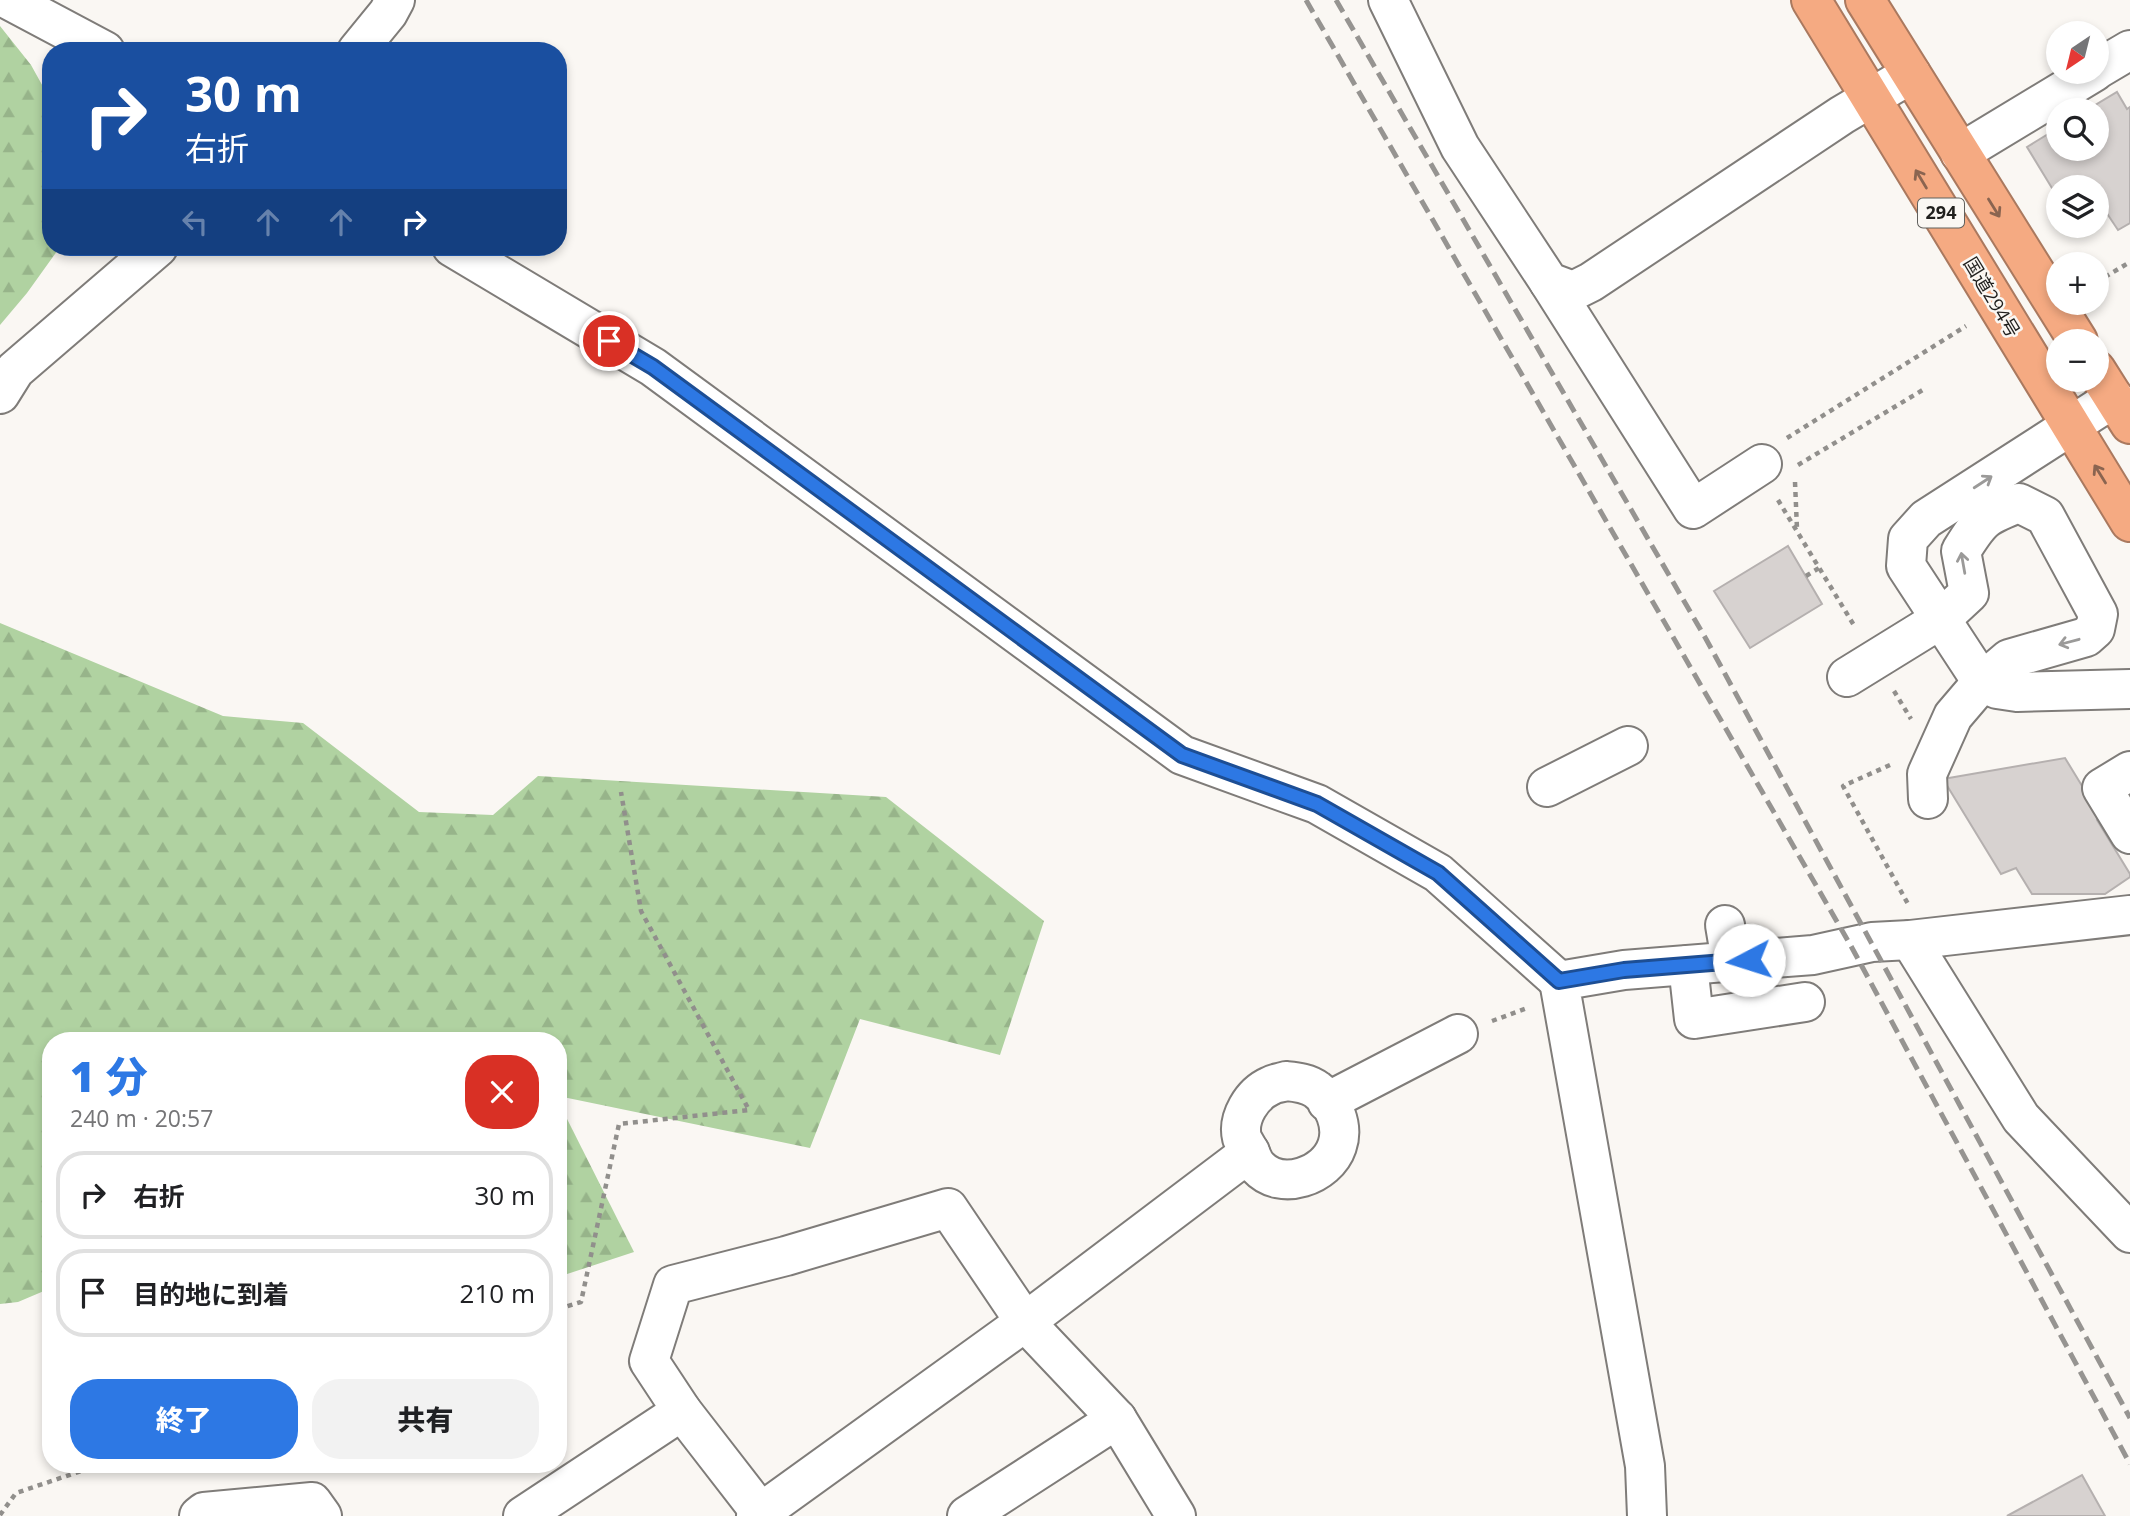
<!DOCTYPE html>
<html lang="ja">
<meta charset="utf-8">
<style>
:root{--surface:#fff;--page:#f2f2f2;--text:#202124;--muted:#757577;--line:#e0e0e0;--accent:#2d78e4}
body{margin:0;font-family:"Open Sans","Noto Sans JP",sans-serif;background:var(--page);color:var(--text);height:100vh;display:flex;flex-direction:column;font-size:26px;white-space:nowrap}
*{box-sizing:border-box;margin:0}
p{font-size:23px;color:var(--muted)}
.icon{flex:none;width:38px;height:38px;fill:none;stroke:currentColor;stroke-width:2;stroke-linecap:round;stroke-linejoin:round}
.map{position:relative;flex:1;overflow:hidden}
.side{position:absolute;left:42px;top:1032px;width:525px;height:441px;display:flex;flex-direction:column;background:var(--surface);border-radius:28px;box-shadow:0 4px 10px #0003}
.side>*{flex:none}
.guide{position:absolute;left:42px;top:42px;width:525px;height:214px;border-radius:28px;box-shadow:0 4px 10px #0003;background:#1a4fa0;color:#fff;overflow:hidden}
.needle{width:46px;rotate:215deg}
.buttons{position:absolute;left:2046px;top:21px;display:grid;gap:14px}
.buttons a{display:grid;place-items:center;width:63px;height:63px;border-radius:50%;background:var(--surface);box-shadow:0 4px 10px #0003;font-size:35px}
.pin{position:absolute;display:grid;place-items:center;width:60px;height:60px;color:#fff;margin:-30px;border:4px solid #fff;border-radius:50%;box-shadow:0 2px 7px #0007}
.me{position:absolute;width:77px;margin:-38px;rotate:265deg;stroke-linejoin:round;filter:drop-shadow(0 0 5px #0008)}
.turn{display:flex;align-items:center;gap:24px;height:147px;padding:0 28px;font-size:32px}
.turn .icon{width:91px;height:91px;stroke-width:2.5}
.turn b{display:block;font-size:49px;line-height:60px}
.lanes{display:flex;align-items:center;height:66px;padding:0 28px;background:#0003;justify-content:center;gap:35px;direction:ltr}
.lanes .off{opacity:.35}
.round{display:grid;place-items:center;flex:none;width:74px;height:74px;border-radius:28px;background:var(--page)}
.summary{display:flex;align-items:center;justify-content:space-between;height:119px;padding:0 28px}
h1{font-size:42px;font-weight:800;line-height:52px;color:var(--accent)}
.action{display:flex;gap:14px;margin-top:auto;padding:14px 28px}
.action a{flex:1;height:80px;border-radius:28px;background:var(--accent);color:#fff;font-size:28px;font-weight:800;line-height:80px;text-align:center}
.action a+a{background:var(--page);color:var(--text)}
ul{padding:0;list-style:none}
li{display:flex;align-items:center;gap:21px;height:88px;margin:0 14px 10px;padding:0 14px;border:4px solid var(--line);border-radius:28px}
li div{flex:1}
li b{display:block;font-size:26px}
li em{font-style:normal}
.map>svg:first-child{display:block}
.forest{fill:url(#forest-firs)}
.building{fill:#d7d2d0;stroke:#b5b0af;stroke-width:2}
.lines{fill:none;stroke-linecap:round;stroke-linejoin:round}
.minor-casing{stroke:#7f7c79;stroke-width:42}
.highway-casing{stroke:#aa795f;stroke-width:42}
.path{stroke:#918f8c;stroke-width:4.5;stroke-dasharray:5 5;stroke-linecap:butt}
.minor{stroke:#fff;stroke-width:38}
.highway{stroke:#f5aa82;stroke-width:38}
.rail{stroke:#969491;stroke-width:5;stroke-dasharray:14 7;stroke-linecap:butt}
.oneway{stroke:#8a6450}
.oneway2{stroke:#9b9a99}
.route-casing{stroke:#1d4e94;stroke-width:18}
.route{stroke:#2d78e4;stroke-width:12}
.labels{text-anchor:middle;stroke-width:5;stroke-linejoin:round;paint-order:stroke}
.shield{fill:#faf7f3;stroke:#61605d;stroke-width:2}
.shield-label{font-size:18px;font-weight:bold;fill:#201f1d}
.street-label{font-size:19px;fill:#201f1d;stroke:#faf7f3}
</style>
<div class="map">
<svg width="2130" height="1516" viewBox="0 0 2130 1516">
<defs>
<pattern id="forest-firs" width="22" height="20" patternUnits="userSpaceOnUse" patternTransform="scale(1.75)"><rect width="22" height="20" fill="#b0d2a1"/><path d="M5 1l3.5 6h-7zM16 11l3.5 6h-7z" fill="#97b48a"/></pattern>
</defs>
<rect width="100%" height="100%" fill="#faf7f3"/>
<g class="forest">
<path d="M0,26L31,65L51,101V247H60L27,293L0,325Z"/>
<path d="M0,623L223,716L303,723L419,812L493,815L538,776L886,797L1044,921L1000,1055L860,1019L810,1148L558,1096V1041H51V1288L18,1302L0,1304Z"/>
<path d="M558,1101L634,1252L558,1277Z"/>
</g>
<g class="building">
<path d="M2117,92L2127,109L2130,107V223L2118,230L2106,212L2096,217V187H2058V198L2027,147L2058,128V149H2096V110H2087Z"/>
<path d="M1788,546L1822,604L1750,648L1714,591Z"/>
<path d="M2065,758L2101,817L2097,820L2130,874V877L2105,894H2032L2016,868L2001,874L1943,779Z"/>
<path d="M2082,1475L2105,1516H2007Z"/>
</g>
<g class="lines">
<g class="minor-casing">
<g id="minor">
<path d="M9,0L105,51"/>
<path d="M1388,0L1460,147L1549,282L1573,291L1591,282L1842,115L1911,74"/>
<path d="M357,51L388,13L395,0"/>
<path d="M2096,70L2130,50"/>
<path d="M1960,153L2094,72"/>
<path d="M452,247L653,367L1182,755L1317,804L1438,873L1559,981"/>
<path d="M1549,282L1693,509L1762,464"/>
<path d="M0,394L15,370L158,247"/>
<path d="M2114,398L1926,519L1908,539L1906,566L1982,682L1997,689L2017,692L2130,689"/>
<path d="M1847,677L1941,619L1969,593L1961,551C1981,519 1984,516 2019,503L2045,516L2098,614L2095,629L2086,637L2009,659L1982,682L1953,716L1927,774L1928,799"/>
<path d="M2130,771L2102,788L2130,834"/>
<path d="M1547,787L1628,746"/>
<path d="M1725,925L1731,961"/>
<path d="M1910,940L2021,1118L2130,1233"/>
<path d="M1688,965L1694,1019L1805,1002"/>
<path d="M1286,1081C1296,1082 1308,1083 1317,1090C1334,1102 1344,1126 1337,1146C1327,1176 1281,1192 1258,1167C1254,1163 1252,1157 1250,1153C1248,1148 1244,1143 1242,1138C1237,1118 1252,1094 1270,1086C1275,1083 1281,1083 1286,1081Z"/>
<path d="M1327,1102L1458,1034"/>
<path d="M761,1513L682,1411L649,1361L673,1285L786,1256L948,1208L1025,1322L1117,1419L1176,1516"/>
<path d="M199,1516L204,1512L312,1502L322,1516"/>
<path d="M523,1516L682,1411"/>
<path d="M756,1516L1025,1322L1250,1152"/>
<path d="M967,1516L1117,1419"/>
<path d="M1647,1516L1645,1466L1559,981L1624,970L1813,955L1872,942L1910,940L2130,915"/>
</g>
</g>
<g class="highway-casing">
<g id="highway">
<path d="M1811,0L2130,522"/>
<path d="M1865,0L2078,341"/>
<path d="M2096,370L2130,424"/>
</g>
</g>
<g class="path">
<path d="M2105,277L2130,262"/>
<path d="M1787,438L1966,326"/>
<path d="M1798,465L1926,388"/>
<path d="M1795,482L1797,529"/>
<path d="M1778,500L1855,627"/>
<path d="M1806,576L1819,568"/>
<path d="M1894,691L1911,719"/>
<path d="M1890,765L1843,786L1908,904"/>
<path d="M1492,1021L1527,1008"/>
<path d="M558,1309L581,1302L619,1124L749,1110L641,911L621,792"/>
<path d="M0,1515L16,1493L99,1465"/>
</g>
<use href="#minor" class="minor"/>
<use href="#highway" class="highway"/>
<g class="rail">
<path d="M1306,0L1851,946L2130,1464"/>
<path d="M1336,0L1706,639L2130,1418"/>
</g>
</g>
<defs><path id="oneway-shaft" d="M-6 0H5M1.5-3L5.5 0L1.5 3" fill="none" stroke-width="1.6" stroke-linecap="round" stroke-linejoin="round" transform="scale(1.75)"/></defs>
<g class="oneway">
<use href="#oneway-shaft" transform="translate(1921 179) rotate(-121)"/>
<use href="#oneway-shaft" transform="translate(1994 208) rotate(58)"/>
<use href="#oneway-shaft" transform="translate(2100 474) rotate(-122)"/>
</g>
<g class="oneway2">
<use href="#oneway-shaft" transform="translate(1983 482) rotate(-33)"/>
<use href="#oneway-shaft" transform="translate(1963 563) rotate(-100)"/>
<use href="#oneway-shaft" transform="translate(2069 642) rotate(165)"/>
</g>
<g class="lines">
<g class="route-casing">
<path id="route" d="M609,341L653,367L1182,755L1317,804L1438,873L1559,981L1624,970L1749,960"/>
</g>
<use href="#route" class="route"/>
</g>
<g class="labels">
<rect class="shield" x="1918" y="198.5" width="46" height="29" rx="5"/>
<g class="shield-label">
<text x="1941" y="219">294</text>
</g>
<g class="street-label">
<text transform="translate(1992 297) rotate(59)" y="7">国道294号</text>
</g>
</g>
</svg>
<div class="buttons">
<a><svg class="needle" viewBox="-14 -14 28 28"><path d="M0-13l5 13h-10z" fill="#e53935"/><path d="M0 13l5-13h-10z" fill="#757577"/></svg></a>
<a><svg class="icon" aria-label="search" viewBox="0 0 24 24"><circle cx="10" cy="10" r="6"/><path d="M15 15l6 6"/></svg></a>
<a><svg class="icon" aria-label="layers" viewBox="0 0 24 24"><path d="M12 4l9 5-9 5-9-5zM3 14l9 5 9-5"/></svg></a>
<a>+</a>
<a>−</a>
</div>
<div class="pin" style="left:609px;top:341px;background:#d93025"><svg class="icon" aria-label="arrive" viewBox="0 0 24 24"><path d="M6 21V4h12l-3 4 3 4H6"/></svg></div>
<svg class="me" style="left:1749px;top:960px" viewBox="-20 -20 40 40"><circle r="19" fill="#fff"/><path d="M0-13L10 11 0 6-10 11z" fill="#2d78e4"/></svg>
<div class="guide">
<div class="turn"><svg class="icon" aria-label="right" viewBox="0 0 24 24"><path d="M7 20v-9h11M14 6l5 5-5 5"/></svg><div><b>30 m</b>右折</div></div>
<div class="lanes"><svg class="icon off" aria-label="left" viewBox="0 0 24 24"><path d="M17 20v-9H6M10 6l-5 5 5 5"/></svg><svg class="icon off" aria-label="ahead" viewBox="0 0 24 24"><path d="M12 20V5M6 11l6-6 6 6"/></svg><svg class="icon off" aria-label="ahead" viewBox="0 0 24 24"><path d="M12 20V5M6 11l6-6 6 6"/></svg><svg class="icon" aria-label="right" viewBox="0 0 24 24"><path d="M7 20v-9h11M14 6l5 5-5 5"/></svg></div>
</div>
<section class="side">
<div class="summary"><div><h1>1 分</h1><p>240 m · 20:57</p></div><a class="round" style="background:#d93025;color:#fff"><svg class="icon" aria-label="close" viewBox="0 0 24 24"><path d="M6 6l12 12M18 6L6 18"/></svg></a></div>
<ul>
<li><svg class="icon" aria-label="right" viewBox="0 0 24 24"><path d="M7 20v-9h11M14 6l5 5-5 5"/></svg><div><b>右折</b></div><em>30 m</em></li>
<li><svg class="icon" aria-label="arrive" viewBox="0 0 24 24"><path d="M6 21V4h12l-3 4 3 4H6"/></svg><div><b>目的地に到着</b></div><em>210 m</em></li>
</ul>
<div class="action"><a>終了</a><a>共有</a></div>
</section>
</div>
